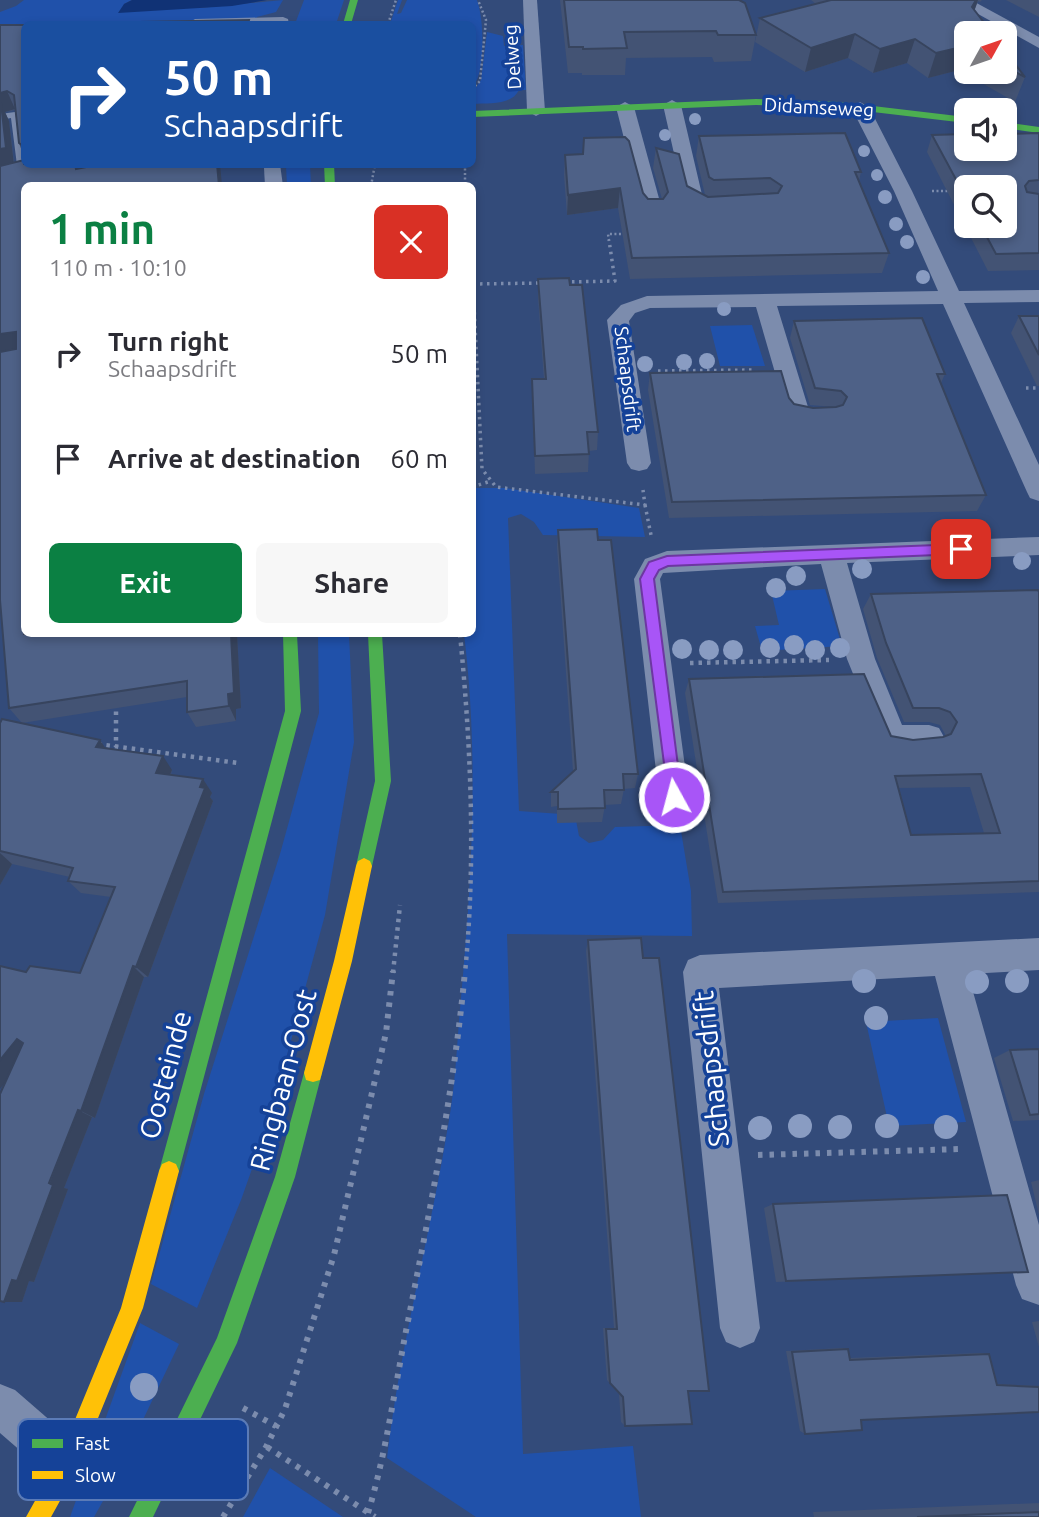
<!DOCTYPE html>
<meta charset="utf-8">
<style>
:root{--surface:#fff;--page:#f7f7f7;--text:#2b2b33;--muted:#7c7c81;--accent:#0b8043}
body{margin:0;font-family:Ubuntu,sans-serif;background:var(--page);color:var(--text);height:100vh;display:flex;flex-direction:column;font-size:26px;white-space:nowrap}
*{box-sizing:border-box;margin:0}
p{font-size:23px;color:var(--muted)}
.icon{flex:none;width:38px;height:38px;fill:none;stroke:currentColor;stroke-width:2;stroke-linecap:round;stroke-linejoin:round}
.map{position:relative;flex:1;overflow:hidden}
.drawer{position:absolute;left:21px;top:182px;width:455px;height:455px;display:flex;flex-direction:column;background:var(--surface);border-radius:10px;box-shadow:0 4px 10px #0003}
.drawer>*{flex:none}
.hud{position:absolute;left:21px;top:21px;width:455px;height:147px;border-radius:10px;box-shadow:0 4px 10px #0003;background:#1a4fa0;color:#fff;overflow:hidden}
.needle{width:46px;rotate:50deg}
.buttons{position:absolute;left:954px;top:21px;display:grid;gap:14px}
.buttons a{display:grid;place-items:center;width:63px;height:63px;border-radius:10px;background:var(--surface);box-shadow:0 4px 10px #0003;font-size:35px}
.pin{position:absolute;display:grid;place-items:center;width:60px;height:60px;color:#fff;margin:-30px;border-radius:14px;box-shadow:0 4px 10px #0006}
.me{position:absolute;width:77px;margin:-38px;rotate:353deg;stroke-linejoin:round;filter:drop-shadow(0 0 5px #0008)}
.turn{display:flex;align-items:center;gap:24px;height:147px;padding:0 28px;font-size:32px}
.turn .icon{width:91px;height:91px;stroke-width:2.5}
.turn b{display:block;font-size:49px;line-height:60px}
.round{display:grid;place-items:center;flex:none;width:74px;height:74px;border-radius:10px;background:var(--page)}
.overview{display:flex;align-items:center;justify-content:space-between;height:119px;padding:0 28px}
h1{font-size:42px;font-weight:700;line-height:52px;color:var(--accent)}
.cta{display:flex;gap:14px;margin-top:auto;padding:14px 28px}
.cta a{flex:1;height:80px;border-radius:10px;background:var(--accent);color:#fff;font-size:28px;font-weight:700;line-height:80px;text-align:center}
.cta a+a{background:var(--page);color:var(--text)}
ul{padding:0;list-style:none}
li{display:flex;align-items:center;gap:21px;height:105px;padding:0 28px}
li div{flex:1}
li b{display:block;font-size:26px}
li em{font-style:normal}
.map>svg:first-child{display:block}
.green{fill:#2051aa}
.water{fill:#103275}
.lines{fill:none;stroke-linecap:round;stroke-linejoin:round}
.path-far3{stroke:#7c8cad;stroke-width:2.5;stroke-dasharray:2 2.5;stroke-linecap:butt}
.path-far2{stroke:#7c8cad;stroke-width:3.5;stroke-dasharray:2.5 4.5;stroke-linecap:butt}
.path-far1{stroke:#7c8cad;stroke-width:4.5;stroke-dasharray:3.5 5;stroke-linecap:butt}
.path{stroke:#7c8cad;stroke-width:6;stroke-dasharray:4.5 7;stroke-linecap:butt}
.lane{fill:#7c8cad;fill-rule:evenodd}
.street{fill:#7c8cad;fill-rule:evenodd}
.fast{fill:#4caf50;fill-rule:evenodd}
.slow{fill:#ffc107;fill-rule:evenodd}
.tree{fill:#899cc2}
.wall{fill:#435374;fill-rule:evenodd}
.shaded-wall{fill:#37445e}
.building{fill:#4e6187;stroke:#37445e;stroke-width:2;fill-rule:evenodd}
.route{fill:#a855f7;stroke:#6d37a1;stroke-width:2}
.labels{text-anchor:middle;stroke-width:7;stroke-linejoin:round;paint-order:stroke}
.far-street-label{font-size:19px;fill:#fff;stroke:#154298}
.near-street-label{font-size:28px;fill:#fff;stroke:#154298}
.key{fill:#154298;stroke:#5b7bb7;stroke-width:2}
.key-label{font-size:19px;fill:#fff}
</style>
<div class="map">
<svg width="1039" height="1517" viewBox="0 0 1039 1517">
<rect width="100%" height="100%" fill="#334b7a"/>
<g class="green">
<path d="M24,0H132L124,4L200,8L283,0L276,12L257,17L256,20L0,25V12L16,6Z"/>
<path d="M304,0H344L336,24H295Z"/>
<path d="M398,0H402L397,14L401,13L407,0H477C484,19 486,71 473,87L472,24H390Z"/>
<path d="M487,32L503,36L504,46L523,45L526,90H519C511,106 488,103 473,104V92L481,80Z"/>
<path d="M279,165H310L311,185H287L286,166Z"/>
<path d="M752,325L765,366H720L710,326Z"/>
<path d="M473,488H505L639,508L645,537L543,535L534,522L521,514L508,518L519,811L575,815L579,836L589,843L603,840L615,827L680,825L691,891L692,936L507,934L523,1454L633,1446L641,1517H476L387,1458C400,1344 431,1233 449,1120C456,1080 457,1039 461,998C472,878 479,755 464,634H472Z"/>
<path d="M825,589L842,646L762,651L755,626L779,625L771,591Z"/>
<path d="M318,634H349L354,742L325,915L270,1118L241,1200L197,1308L151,1284L204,1094L280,854L319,713Z"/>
<path d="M938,1018L966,1122L889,1126L866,1022Z"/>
<path d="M140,1323L179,1344L112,1485L94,1517H70Z"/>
<path d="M270,1468L343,1517H243Z"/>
</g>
<path class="water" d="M132,0H267L232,6L118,13L124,4Z"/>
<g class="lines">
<g class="path-far3">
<path d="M388,24L396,0"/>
<path d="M475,86L480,81L486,20L478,0"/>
<path d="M465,164V186"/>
<path d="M371,186L375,164"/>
<path d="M932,191H951"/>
<path d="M609,241L608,234H628"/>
</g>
<g class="path-far2">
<path d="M565,282L615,281L609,240"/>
<path d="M473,284L543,283"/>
<path d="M473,284L482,469L496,487L645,505L643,490"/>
<path d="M658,371L754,370"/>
<path d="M1026,388H1039"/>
<path d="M472,487L491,481"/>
<path d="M645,505L651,535"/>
</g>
<g class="path-far1">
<path d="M460,634C471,747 476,860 465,973"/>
<path d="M690,663L829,660"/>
<path d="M116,703V747"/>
<path d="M98,744L238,763"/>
<path d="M393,973L400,905"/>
</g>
<g class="path">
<path d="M758,1155L962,1149"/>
<path d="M243,1408L276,1426"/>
<path d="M267,1447L375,1517"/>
<path d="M368,1513C387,1450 395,1385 408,1321C431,1205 454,1089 465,971"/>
<path d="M223,1517L266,1447L285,1409L334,1255L386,1033L393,971"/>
</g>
<path class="lane" d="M15,112L20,115L24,164H27L28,173L23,176L18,173L11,118L0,120V114Z"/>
<g class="street">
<path d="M523,0H537L545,111L536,116L527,111Z"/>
<path d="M953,0H971L1039,37V48Z"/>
<path d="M283,17L288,19L289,24H187L195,19Z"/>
<path d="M672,100L681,105L703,199L709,203L724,204L727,208L724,212L699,213L685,202L663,105Z"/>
<path d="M625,102L634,107L663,213L660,217H646L643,213L616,107Z"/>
<path d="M860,102L869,107L912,191L959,291L1039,290V302L964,303L1039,465V501L1030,498L1027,492L943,304L777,306L808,407L835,410L839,415L835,420C821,424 805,423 791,419L787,414L756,307L650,308L635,313L629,321L651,463L647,469L639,471L631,469L627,463L607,320L621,305L647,296L938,291L894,191L851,107Z"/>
<path d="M266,164H280L283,186H265L264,168Z"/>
<path d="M1039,537V555L847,563L875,659L902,725H929L939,728L944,737L939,746C922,752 900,753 883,747L847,659L821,564L663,573L660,579L689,797L685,806L674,810L663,806L659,797L634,579L645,559L667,551Z"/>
<path d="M1039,938V970L968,974L1039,1225V1305L1022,1299L1016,1285L935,976L719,988L760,1328L754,1342L740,1348L726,1342L720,1328L683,972L688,960L700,955Z"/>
<path d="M0,1384L15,1390L83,1449L90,1464L83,1479L68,1486L53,1479L0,1433Z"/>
</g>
<g class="fast">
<path d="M350,0H358L351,24H343Z"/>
<path d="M756,99L839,102L966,117V123L839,108L756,105L472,117V111Z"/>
<path d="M1004,122L1039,127V133L1004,128Z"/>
<path d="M324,164H334L335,186H325Z"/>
<path d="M283,634H297L301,711L179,1171L176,1178L169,1181L162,1178L159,1171L285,711Z"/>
<path d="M368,634H382L391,781L372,866L370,871L364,874L358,871L356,866L375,781Z"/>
<path d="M313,1064L320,1066L322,1073L295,1177L237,1343L153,1517H129L217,1338L275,1177L304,1073L306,1066Z"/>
</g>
<g class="slow">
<path d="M364,858L370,861L372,866L352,961L322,1073L320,1080L313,1082L306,1080L304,1073L334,961L356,866L358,861Z"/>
<path d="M169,1161L176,1164L179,1171L143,1308L76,1472L51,1517H26L60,1456L121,1308L159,1171L162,1164Z"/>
</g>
</g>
<g class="tree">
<circle cx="695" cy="119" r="6"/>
<circle cx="665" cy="135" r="6"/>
<circle cx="864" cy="151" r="6"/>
<circle cx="877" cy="175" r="6"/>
<circle cx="885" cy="197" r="7"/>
<circle cx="896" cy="224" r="7"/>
<circle cx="907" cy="242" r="7"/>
<circle cx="923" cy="277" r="7"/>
<circle cx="724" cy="309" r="7"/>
<circle cx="707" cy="361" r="8"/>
<circle cx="684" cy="362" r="8"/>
<circle cx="645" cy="364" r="8"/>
<circle cx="1022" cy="561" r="9"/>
<circle cx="964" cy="565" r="9"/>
<circle cx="862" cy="569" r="10"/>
<circle cx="796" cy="576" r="10"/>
<circle cx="776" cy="588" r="10"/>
<circle cx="794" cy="645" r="10"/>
<circle cx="770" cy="648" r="10"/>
<circle cx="840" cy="648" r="10"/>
<circle cx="682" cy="649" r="10"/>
<circle cx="709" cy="650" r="10"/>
<circle cx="733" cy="650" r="10"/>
<circle cx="815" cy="650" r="10"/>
<circle cx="864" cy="981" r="12"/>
<circle cx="1017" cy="981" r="12"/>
<circle cx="977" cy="982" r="12"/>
<circle cx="876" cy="1018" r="12"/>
<circle cx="800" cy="1126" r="12"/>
<circle cx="887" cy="1126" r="12"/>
<circle cx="840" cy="1127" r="12"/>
<circle cx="946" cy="1127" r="12"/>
<circle cx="760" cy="1128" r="12"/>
<circle cx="144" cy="1387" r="14"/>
</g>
<g class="wall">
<path d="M560,0H739L756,35L751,61L714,62L712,57L626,58L625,75H582V73H568Z"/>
<path d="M811,0H982L980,2L978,1L966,33V72H1004V50L1025,77L1015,102L959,70L928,78L907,63L873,73L848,58L805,72L755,42L760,18L816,4Z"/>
<path d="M1006,0H1039V17Z"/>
<path d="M0,25L24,145V157L19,143L15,110L5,112L9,121L14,163L24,164H78L80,168L24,186L237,634L241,708L236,709V721L196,727L187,712V697L22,723L105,748L172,770L171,775L212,793L210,797L213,801L148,977H144L95,1118L92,1117L64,1188L68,1189L34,1282L29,1281L22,1302L6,1081L26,972L80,973L111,897L81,893L68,881L70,877L12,864L0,885V723H22L9,708Z"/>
<path d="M1039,133V270L988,271L927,152L932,135ZM966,187L1004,226H966Z"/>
<path d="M699,136L861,172L859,181L889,253L882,273L630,279L618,208L567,215L564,175L565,155L643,193L648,199H662L653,168L656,148L687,186L705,195L696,156Z"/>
<path d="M538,279L598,432L597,450L589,451L588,472L535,474L532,379H544L538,298Z"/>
<path d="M1019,316H1039V386H1037L1011,333Z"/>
<path d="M794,321L945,374L941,383L986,495L977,511L669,518L648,390L650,373L789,398L794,404L813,408L835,407L810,405L790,338Z"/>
<path d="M558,530L638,774L635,788L624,789L621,804L605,805L602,822L557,823V806L551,807V792L573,771L557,547Z"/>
<path d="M1039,592V892L718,903L685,693L689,679L891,736L913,740L943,737L946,736L940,725L929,722H904L877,658L863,609L871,594ZM970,787L984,833L911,835L899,788Z"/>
<path d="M588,940L688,1391L625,1426L621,1422L619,1394L607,1380L603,1328H614L586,951Z"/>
<path d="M1039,1049V1120L1013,1121L994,1058L1010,1050Z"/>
<path d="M1039,1180V1215L1031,1182Z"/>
<path d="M773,1204L1028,1272L776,1282L764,1208Z"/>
<path d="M1039,1321V1347L1032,1322Z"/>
<path d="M842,1348L848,1349L850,1358L980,1353L989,1354L997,1384L1039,1386V1412L861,1420L805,1434L800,1431L786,1351Z"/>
<path d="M1039,1503V1517H814L813,1512Z"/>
</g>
<g class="shaded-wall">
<path d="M976,0H978L973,14L972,7Z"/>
<path d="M855,34L848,58L805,72L811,48Z"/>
<path d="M915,39L907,63L873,73L880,49Z"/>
<path d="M966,46V51L959,70L928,78L936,53Z"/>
<path d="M7,91L15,109L5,112L9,121L14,166L0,169V93Z"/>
<path d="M217,164H220L222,186H219Z"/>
<path d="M620,188L618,208L567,215L568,195Z"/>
<path d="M16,332L24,348L0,354V334Z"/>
<path d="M231,634H237L241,708L236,709V721L229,706L228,694Z"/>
<path d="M100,740L110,755L96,747Z"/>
<path d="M163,756L172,770L165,787L156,773Z"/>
<path d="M203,779L212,793L210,797L213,801L148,977L136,967Z"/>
<path d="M0,853L12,864L0,885Z"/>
<path d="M133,966L144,977L95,1118L81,1111Z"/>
<path d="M17,1039L32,1047L0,1089V1060Z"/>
<path d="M78,1110L92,1117L64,1188L68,1189L34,1282L29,1281L22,1302H4Z"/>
</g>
<g class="building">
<path d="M564,0H739L745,3L756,35H718L716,31L624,32L627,48L583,49V47H569Z"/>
<path d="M831,0H976L972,7L992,33H966V46L936,53L915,39L880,49L855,34L811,48L760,18Z"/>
<path d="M249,20L248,24H28Z"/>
<path d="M0,25H24V145H22L19,143L14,95L7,91L0,93Z"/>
<path d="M1004,50L1025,77L1004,66Z"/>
<path d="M0,103H1L6,148L0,149Z"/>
<path d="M845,133L861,172H855L889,253L632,258L620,188L568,195L565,155L583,154L584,138L625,137L629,141L643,193L648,199H663L668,192L656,148L679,154L687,186L708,197L778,193L782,186L770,178L714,180L709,177L699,136Z"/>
<path d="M1039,133V180L1029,181L1025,186L1027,192L1039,194V253L996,254L981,226H1004V187H966V198L932,135L966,134V149H1004V134Z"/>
<path d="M24,160V164H75L76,169L101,164H217L219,186H24V634H231L234,693L228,694L229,706L187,712V681L9,708L0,600V352L16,349V332L0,334V166Z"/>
<path d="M569,278L570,285H582L598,432H587L589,454L535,456L532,379H546L538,279Z"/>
<path d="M1019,316H1039V355Z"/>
<path d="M922,318L945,374H937L986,495L672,502L650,373L781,371L789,398L794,404L813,408L836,407L843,405L847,397L841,391L815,388L794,321Z"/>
<path d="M597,529L598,540H611L638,774H623L624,790H604L605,808L558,809V792H551L576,769L558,530Z"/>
<path d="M1038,590L1039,592V881L723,892L689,679L864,674L891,736L913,740L943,737L951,734L957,722L950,712L939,708H913L886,643L871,594ZM981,774L1000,833L911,835L895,776Z"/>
<path d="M2,719L100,740L96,747L163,756L156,773L203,779L200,787L205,788L136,967L133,966L81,1111L78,1110L49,1183L53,1185L17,1281L12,1280L4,1302L0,1301V1094L23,1043L17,1039L0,1060V966L26,972L30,966L80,973L115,887L68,881L73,868L0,851V723Z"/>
<path d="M641,938L643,958H659L709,1391H688L692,1424L625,1426L623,1397L610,1383L606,1329H617L588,940Z"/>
<path d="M1039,1049V1114L1030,1115L1010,1050Z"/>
<path d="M1007,1195L1028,1272L786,1281L773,1204Z"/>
<path d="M848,1349L850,1360L989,1354L997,1385L1039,1387V1412L861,1420L862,1430L805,1434L792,1352Z"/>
<path d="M1039,1512V1517H917Z"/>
</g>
<path class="route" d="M961,544L968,549L961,554L668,566L659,570L654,579L682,797L680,802L674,804L669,802L640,579L649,562L667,556Z"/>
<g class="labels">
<g class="far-street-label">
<text transform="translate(512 57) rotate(-94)" y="7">Delweg</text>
<text transform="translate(819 107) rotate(3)" y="7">Didamseweg</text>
<text transform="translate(628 379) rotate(83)" y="7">Schaapsdrift</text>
</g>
<g class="near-street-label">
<text transform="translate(711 1069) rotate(-96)" y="10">Schaapsdrift</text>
<text transform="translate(165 1075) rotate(-75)" y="10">Oosteinde</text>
<text transform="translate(283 1080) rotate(-75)" y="10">Ringbaan-Oost</text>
</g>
</g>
<rect x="18" y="1419" width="230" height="81" rx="10" class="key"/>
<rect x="32" y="1439" width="31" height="9" fill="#4caf50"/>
<rect x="32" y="1471" width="31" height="8" fill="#ffc107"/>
<g class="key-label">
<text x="75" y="1450">Fast</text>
<text x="75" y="1482">Slow</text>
</g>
</svg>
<div class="buttons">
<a><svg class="needle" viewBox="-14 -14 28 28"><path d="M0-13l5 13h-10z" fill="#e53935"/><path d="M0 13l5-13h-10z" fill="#7c7c81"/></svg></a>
<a><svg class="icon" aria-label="sound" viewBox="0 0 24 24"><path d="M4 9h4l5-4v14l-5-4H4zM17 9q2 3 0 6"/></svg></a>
<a><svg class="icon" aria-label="search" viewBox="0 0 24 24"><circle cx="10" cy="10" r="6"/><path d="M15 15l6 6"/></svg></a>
</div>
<div class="pin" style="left:961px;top:549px;background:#d93025"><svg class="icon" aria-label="arrive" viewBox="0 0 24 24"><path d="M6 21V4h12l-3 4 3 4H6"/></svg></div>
<svg class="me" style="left:674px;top:797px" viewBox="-20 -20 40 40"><circle r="17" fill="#a855f7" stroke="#fff" stroke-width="3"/><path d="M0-11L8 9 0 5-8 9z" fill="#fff"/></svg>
<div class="hud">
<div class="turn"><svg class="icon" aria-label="right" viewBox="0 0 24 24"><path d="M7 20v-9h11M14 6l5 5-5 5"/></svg><div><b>50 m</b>Schaapsdrift</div></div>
</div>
<section class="drawer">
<div class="overview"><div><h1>1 min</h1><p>110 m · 10:10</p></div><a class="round" style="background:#d93025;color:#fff"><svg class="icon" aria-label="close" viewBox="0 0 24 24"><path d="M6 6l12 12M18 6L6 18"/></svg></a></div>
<ul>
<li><svg class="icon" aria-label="right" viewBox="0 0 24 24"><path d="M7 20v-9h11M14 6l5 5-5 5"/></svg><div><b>Turn right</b><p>Schaapsdrift</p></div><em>50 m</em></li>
<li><svg class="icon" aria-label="arrive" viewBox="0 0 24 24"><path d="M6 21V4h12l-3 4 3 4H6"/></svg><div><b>Arrive at destination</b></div><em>60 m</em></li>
</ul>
<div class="cta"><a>Exit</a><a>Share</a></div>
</section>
</div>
